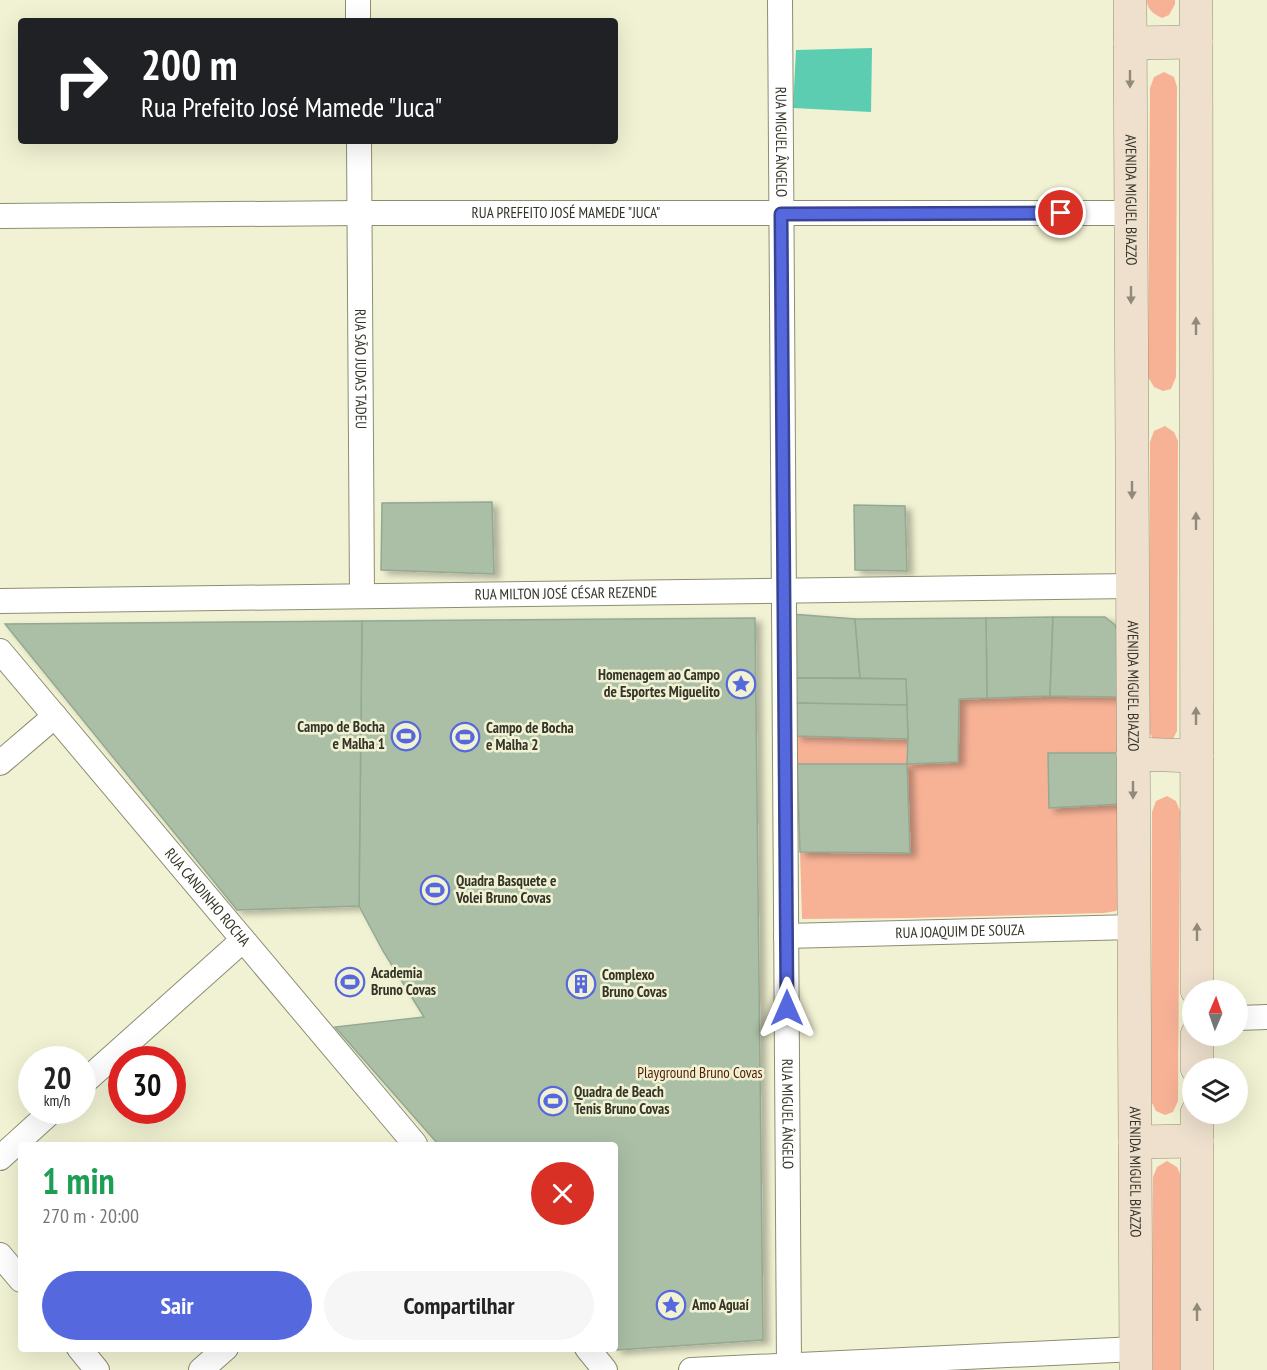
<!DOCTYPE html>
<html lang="pt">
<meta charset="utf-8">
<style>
:root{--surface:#fff;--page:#f6f6f6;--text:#222;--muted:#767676;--accent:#5668de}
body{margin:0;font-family:"PT Sans Narrow",sans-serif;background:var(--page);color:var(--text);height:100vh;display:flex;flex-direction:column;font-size:22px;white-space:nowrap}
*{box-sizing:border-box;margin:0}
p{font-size:20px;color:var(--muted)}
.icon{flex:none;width:33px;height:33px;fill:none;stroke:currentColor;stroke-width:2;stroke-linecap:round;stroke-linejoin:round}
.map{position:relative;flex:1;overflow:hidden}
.side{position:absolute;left:18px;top:1142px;width:600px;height:210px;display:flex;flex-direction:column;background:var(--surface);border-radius:6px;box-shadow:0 6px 24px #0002}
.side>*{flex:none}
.banner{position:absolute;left:18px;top:18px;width:600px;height:126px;border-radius:6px;box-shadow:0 6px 24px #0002;background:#202124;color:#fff;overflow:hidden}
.needle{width:39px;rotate:2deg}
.controls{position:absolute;left:1182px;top:980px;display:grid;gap:12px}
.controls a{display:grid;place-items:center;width:66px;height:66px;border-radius:50%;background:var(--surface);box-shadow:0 6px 24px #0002;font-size:30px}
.speed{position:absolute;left:18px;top:1046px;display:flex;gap:12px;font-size:30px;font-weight:700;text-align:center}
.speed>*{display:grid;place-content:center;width:78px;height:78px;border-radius:50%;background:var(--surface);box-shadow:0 6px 24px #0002;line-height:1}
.speed small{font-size:15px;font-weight:400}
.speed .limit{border:9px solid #d22;background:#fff;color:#111}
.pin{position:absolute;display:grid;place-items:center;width:51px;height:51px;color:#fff;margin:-26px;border:3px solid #fff;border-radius:50%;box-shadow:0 2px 6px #0007}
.me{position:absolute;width:66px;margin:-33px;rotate:0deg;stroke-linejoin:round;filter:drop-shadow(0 0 4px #0008)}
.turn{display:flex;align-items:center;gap:21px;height:126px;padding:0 24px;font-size:27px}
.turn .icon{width:78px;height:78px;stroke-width:2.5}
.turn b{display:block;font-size:42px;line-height:51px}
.round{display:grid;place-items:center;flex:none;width:63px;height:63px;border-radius:32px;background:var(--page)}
.summary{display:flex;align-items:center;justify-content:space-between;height:102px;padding:0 24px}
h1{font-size:36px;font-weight:700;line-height:45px;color:#1e9e55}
.button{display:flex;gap:12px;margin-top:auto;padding:12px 24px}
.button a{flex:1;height:69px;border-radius:36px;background:var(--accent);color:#fff;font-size:24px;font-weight:700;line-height:69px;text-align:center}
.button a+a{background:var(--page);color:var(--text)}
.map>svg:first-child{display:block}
.green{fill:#f7b296}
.water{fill:#5dcdb1}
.building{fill:#aabfa6;stroke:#94a991;stroke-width:1.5;filter:url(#shadow)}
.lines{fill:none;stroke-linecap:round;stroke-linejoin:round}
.street-casing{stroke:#8d8e71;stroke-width:26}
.secondary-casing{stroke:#8d8e71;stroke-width:34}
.street{stroke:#fff;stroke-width:24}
.secondary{stroke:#eee0cd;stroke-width:33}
.oneway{fill:#918a7a}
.route-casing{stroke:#384490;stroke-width:15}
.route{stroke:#5668de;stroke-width:10}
.labels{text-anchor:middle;stroke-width:5;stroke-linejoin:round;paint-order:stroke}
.street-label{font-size:15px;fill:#343428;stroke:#f1f2d3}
.poi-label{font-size:15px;font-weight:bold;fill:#343428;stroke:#f1f2d3;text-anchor:start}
.park-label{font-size:15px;fill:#552108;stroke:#f1f2d3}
</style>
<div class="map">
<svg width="1267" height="1370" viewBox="0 0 1267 1370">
<defs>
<filter id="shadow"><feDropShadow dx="6" dy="4" stdDeviation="3" flood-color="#0004"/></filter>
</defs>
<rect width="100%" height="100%" fill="#f1f2d3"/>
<g class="green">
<path d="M1147,0H1175V4L1169,15L1162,18C1154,14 1147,10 1147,0Z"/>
<path d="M1164,72L1174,77L1177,87L1176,377L1171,389L1163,391L1154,387L1148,377L1150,88L1154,77Z"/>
<path d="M1165,426L1174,432L1178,441L1177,731L1171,743L1154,741L1149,731L1150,442L1154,431Z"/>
<path d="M1050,696L1118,697L1121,753H1048L1049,808L1121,804L1123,898L1116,911L1104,913L908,918L802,919L800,852L910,853L907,764H797L796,736L908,739V764L957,762L959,699Z"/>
<path d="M1167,796L1176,801L1180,811L1178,1101L1173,1112L1165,1115L1156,1111L1151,1101L1152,812L1156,801Z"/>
<path d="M1167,1161L1177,1167L1181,1176L1180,1370H1152L1153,1177L1157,1167Z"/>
</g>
<path class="water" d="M872,48L871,112L793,108L796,50Z"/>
<g class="building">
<path d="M492,502L494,574L381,570L382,503Z"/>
<path d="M854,505L905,506L907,571L855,570Z"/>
<path d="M791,614L855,619L860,678H796Z"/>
<path d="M1053,617L1050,696L987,698L986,618Z"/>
<path d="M1053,617H1105L1115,625L1120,637L1118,697L1050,696Z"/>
<path d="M755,618L763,1340L617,1350L615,1347V1144H438L335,1027L424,1017L383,951L359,906L362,621Z"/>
<path d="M986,618L987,698L959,699L958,762L907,764L908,739L906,679L860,678L855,619Z"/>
<path d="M362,621L359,906L237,910L5,624Z"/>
<path d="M796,678L906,679L907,705H862L796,703Z"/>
<path d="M796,703L907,705L908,739L796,736Z"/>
<path d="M1048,753H1121V804L1049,808Z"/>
<path d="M797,764H907L910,853L800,852Z"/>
</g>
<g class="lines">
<g class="street-casing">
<g id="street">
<path d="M358,0V21"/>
<path id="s1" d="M780,0L789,1365"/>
<path id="s2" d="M359,141L362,596"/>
<path id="s3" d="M0,216L359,213H1131"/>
<path id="s4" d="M0,601L1132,586"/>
<path id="s5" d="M0,651L415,1144"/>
<path d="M0,763L55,716"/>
<path id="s6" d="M786,936L1134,927"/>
<path d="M1238,1018L1267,1017"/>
<path d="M82,1084L243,940"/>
<path d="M0,1158L53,1110"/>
<path d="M0,1255L21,1280"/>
<path d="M79,1348L97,1370"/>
<path d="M587,1348L605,1370"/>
<path d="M201,1370L226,1348"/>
<path d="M691,1370L1136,1349"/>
</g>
</g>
<g class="secondary-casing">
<g id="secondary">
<path id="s7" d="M1130,0L1136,1370"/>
<path d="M1196,0L1197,990"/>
<path d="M1130,43L1196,42"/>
<path d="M1133,754L1197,756"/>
<path d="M1197,1068V1035"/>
<path d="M1197,1113V1370"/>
<path d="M1135,1142L1197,1141"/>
</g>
</g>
<use href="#street" class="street"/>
<use href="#secondary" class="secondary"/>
</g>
<defs><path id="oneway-solid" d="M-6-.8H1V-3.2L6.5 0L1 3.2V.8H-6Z" transform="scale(1.5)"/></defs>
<g class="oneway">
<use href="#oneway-solid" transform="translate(1130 79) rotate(90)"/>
<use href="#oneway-solid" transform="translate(1131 295) rotate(90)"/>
<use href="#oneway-solid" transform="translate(1196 326) rotate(-90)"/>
<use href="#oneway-solid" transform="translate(1132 490) rotate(90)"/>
<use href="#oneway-solid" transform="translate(1196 521) rotate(-90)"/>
<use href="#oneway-solid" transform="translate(1196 716) rotate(-90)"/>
<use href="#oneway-solid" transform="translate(1133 790) rotate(90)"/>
<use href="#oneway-solid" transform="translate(1197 932) rotate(-90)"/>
<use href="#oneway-solid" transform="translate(1197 1312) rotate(-90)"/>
</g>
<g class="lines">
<g class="route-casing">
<path id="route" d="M787,1008L781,214L1061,213"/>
</g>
<use href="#route" class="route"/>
</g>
<defs>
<g id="sight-ring" transform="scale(1.5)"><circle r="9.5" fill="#f1f2d3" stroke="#5668de" stroke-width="1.5"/><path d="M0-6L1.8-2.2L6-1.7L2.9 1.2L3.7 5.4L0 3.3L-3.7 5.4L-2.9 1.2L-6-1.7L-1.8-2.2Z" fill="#5668de"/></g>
<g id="stadium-ring" transform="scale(1.5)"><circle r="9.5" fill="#f1f2d3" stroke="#5668de" stroke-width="1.5"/><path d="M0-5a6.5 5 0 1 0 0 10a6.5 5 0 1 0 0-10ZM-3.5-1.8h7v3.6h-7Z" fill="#5668de"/></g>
<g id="building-ring" transform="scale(1.5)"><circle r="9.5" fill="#f1f2d3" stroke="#5668de" stroke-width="1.5"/><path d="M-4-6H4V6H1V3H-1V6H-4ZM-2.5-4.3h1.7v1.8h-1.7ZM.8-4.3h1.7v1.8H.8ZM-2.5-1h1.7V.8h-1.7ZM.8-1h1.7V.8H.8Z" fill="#5668de"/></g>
</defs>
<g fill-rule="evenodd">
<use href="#sight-ring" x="741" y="684"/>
<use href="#stadium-ring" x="406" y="736"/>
<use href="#stadium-ring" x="465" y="737"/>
<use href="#stadium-ring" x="435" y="890"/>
<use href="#stadium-ring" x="350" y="982"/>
<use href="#building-ring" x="581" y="984"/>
<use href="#stadium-ring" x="553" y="1101"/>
<use href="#sight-ring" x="671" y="1305"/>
</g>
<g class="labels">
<g class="street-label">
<text dy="5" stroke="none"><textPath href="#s1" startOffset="142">RUA MIGUEL ÂNGELO</textPath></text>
<text dy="5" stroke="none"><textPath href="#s7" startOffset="200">AVENIDA MIGUEL BIAZZO</textPath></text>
<text dy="5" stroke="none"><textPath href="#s3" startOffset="566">RUA PREFEITO JOSÉ MAMEDE "JUCA"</textPath></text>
<text dy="5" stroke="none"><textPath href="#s2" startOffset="228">RUA SÃO JUDAS TADEU</textPath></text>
<text dy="5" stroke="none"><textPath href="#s4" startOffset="566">RUA MILTON JOSÉ CÉSAR REZENDE</textPath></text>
<text dy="5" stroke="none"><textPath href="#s7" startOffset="686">AVENIDA MIGUEL BIAZZO</textPath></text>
<text dy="5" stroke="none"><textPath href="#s5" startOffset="322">RUA CANDINHO ROCHA</textPath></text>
<text dy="5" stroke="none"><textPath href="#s6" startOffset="174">RUA JOAQUIM DE SOUZA</textPath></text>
<text dy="5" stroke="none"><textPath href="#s1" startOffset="1114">RUA MIGUEL ÂNGELO</textPath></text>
<text dy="5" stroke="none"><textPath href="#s7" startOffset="1172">AVENIDA MIGUEL BIAZZO</textPath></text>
</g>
<g class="poi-label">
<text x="720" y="680" text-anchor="end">Homenagem ao Campo<tspan x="720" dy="17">de Esportes Miguelito</tspan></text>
<text x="385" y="732" text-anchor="end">Campo de Bocha<tspan x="385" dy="17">e Malha 1</tspan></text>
<text x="486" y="733">Campo de Bocha<tspan x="486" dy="17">e Malha 2</tspan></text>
<text x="456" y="886">Quadra Basquete e<tspan x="456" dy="17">Volei Bruno Covas</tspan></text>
<text x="371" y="978">Academia<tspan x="371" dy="17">Bruno Covas</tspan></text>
<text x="602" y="980">Complexo<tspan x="602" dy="17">Bruno Covas</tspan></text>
<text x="574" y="1097">Quadra de Beach<tspan x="574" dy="17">Tenis Bruno Covas</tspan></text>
<text x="692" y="1310">Amo Aguaí</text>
</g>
<g class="park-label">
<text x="700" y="1078">Playground Bruno Covas</text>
</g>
</g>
</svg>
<div class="controls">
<a><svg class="needle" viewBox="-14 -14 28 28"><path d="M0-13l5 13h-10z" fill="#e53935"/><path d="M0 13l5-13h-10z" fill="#767676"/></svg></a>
<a><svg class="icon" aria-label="layers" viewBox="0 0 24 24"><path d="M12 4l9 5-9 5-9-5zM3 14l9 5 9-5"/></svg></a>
</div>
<div class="speed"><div>20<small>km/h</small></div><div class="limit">30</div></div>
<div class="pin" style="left:1061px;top:213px;background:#d93025"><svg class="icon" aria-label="arrive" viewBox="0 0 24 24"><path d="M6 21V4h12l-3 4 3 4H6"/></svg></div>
<svg class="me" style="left:787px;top:1008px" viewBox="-20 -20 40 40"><path d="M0-17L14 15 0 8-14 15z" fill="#5668de" stroke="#fff" stroke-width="4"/></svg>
<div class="banner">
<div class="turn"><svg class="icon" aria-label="right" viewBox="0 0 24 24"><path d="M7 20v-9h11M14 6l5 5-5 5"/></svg><div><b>200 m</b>Rua Prefeito José Mamede &quot;Juca&quot;</div></div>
</div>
<section class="side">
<div class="summary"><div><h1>1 min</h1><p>270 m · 20:00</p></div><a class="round" style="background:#d93025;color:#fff"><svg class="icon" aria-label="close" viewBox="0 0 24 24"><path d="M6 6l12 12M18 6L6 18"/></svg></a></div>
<div class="button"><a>Sair</a><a>Compartilhar</a></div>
</section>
</div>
